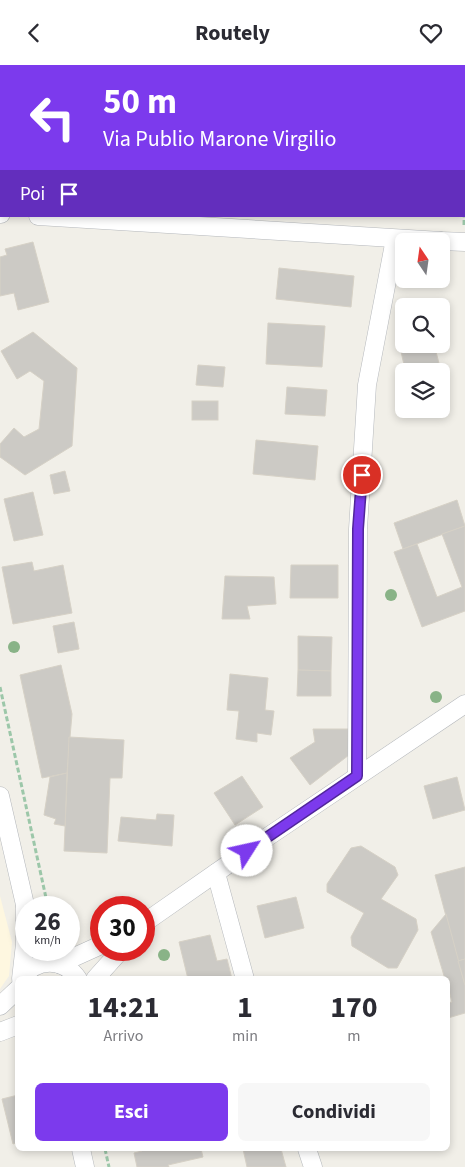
<!DOCTYPE html>
<html lang="it">
<style>
:root{--surface:#fff;--page:#f7f7f7;--text:#2b2b33;--muted:#7c7c81;--accent:#7c3aed}
body{margin:0;font-family:"Source Sans 3",sans-serif;background:var(--page);color:var(--text);height:100vh;display:flex;flex-direction:column;font-size:19px;white-space:nowrap}
*{box-sizing:border-box;margin:0}
p{font-size:16px;color:var(--muted)}
.icon{flex:none;width:28px;height:28px;fill:none;stroke:currentColor;stroke-width:2;stroke-linecap:round;stroke-linejoin:round}
.map{position:relative;flex:1;overflow:hidden}
.drawer{position:absolute;left:15px;top:911px;width:435px;height:175px;display:flex;flex-direction:column;background:var(--surface);border-radius:8px;box-shadow:0 2px 8px #0003}
.drawer>*{flex:none}
.banner{position:absolute;left:0px;top:0px;width:465px;height:152px;box-shadow:0 2px 8px #0003;background:#7c3aed;color:#fff;overflow:hidden}
.needle{width:32px;rotate:347deg}
.buttons{position:absolute;left:395px;top:168px;display:grid;gap:10px}
.buttons a{display:grid;place-items:center;width:55px;height:55px;border-radius:8px;background:var(--surface);box-shadow:0 2px 8px #0003;font-size:25px}
.speed{position:absolute;left:15px;top:831px;display:flex;gap:10px;font-size:25px;font-weight:700;text-align:center}
.speed>*{display:grid;place-content:center;width:65px;height:65px;border-radius:50%;background:var(--surface);box-shadow:0 2px 8px #0003;line-height:1}
.speed small{font-size:12px;font-weight:400}
.speed .limit{border:8px solid #d22;background:#fff;color:#111}
.pin{position:absolute;display:grid;place-items:center;width:42px;height:42px;color:#fff;margin:-21px;border:2px solid #fff;border-radius:50%;box-shadow:0 1px 5px #0007}
.me{position:absolute;width:55px;margin:-28px;rotate:55deg;stroke-linejoin:round;filter:drop-shadow(0 0 4px #0008)}
.turn{display:flex;align-items:center;gap:18px;height:105px;padding:0 20px;font-size:22px}
.turn .icon{width:65px;height:65px;stroke-width:2.5}
.turn b{display:block;font-size:35px;line-height:42px}
.then{display:flex;align-items:center;height:48px;padding:0 20px;background:#0003;gap:10px;font-size:19px}
.eta{display:flex;justify-content:space-evenly;align-items:center;height:85px;text-align:center}
.eta b{font-size:30px;font-weight:700;line-height:35px}
.button{display:flex;gap:10px;margin-top:auto;padding:10px 20px}
.button a{flex:1;height:58px;border-radius:8px;background:var(--accent);color:#fff;font-size:20px;font-weight:700;line-height:58px;text-align:center}
.button a+a{background:var(--page);color:var(--text)}
header{display:flex;justify-content:space-between;align-items:center;height:65px;padding:0 20px;background:var(--surface);font-size:22px;font-weight:700}
.map>svg:first-child{display:block}
.commercial{fill:#fef7e0}
.building{fill:#cccac5;stroke:#d6d1c6}
.lines{fill:none;stroke-linecap:round;stroke-linejoin:round}
.minor-casing{stroke:#b5b8bc;stroke-width:19}
.path{stroke:#9cc7a9;stroke-width:3;stroke-dasharray:5 2.5;stroke-linecap:butt}
.minor{stroke:#fff;stroke-width:18}
.tree{fill:#89b387}
.route-casing{stroke:#51269a;stroke-width:12}
.route{stroke:#7c3aed;stroke-width:9}
</style>
<header><svg class="icon" aria-label="back" viewBox="0 0 24 24"><path d="M15 5l-7 7 7 7"/></svg>Routely<svg class="icon" aria-label="heart" viewBox="0 0 24 24"><path d="M12 20l-8-8c-3-5 5-10 8-4 3-6 11-1 8 4z"/></svg></header>
<div class="map">
<svg width="465" height="1102" viewBox="0 0 465 1102">
<rect width="100%" height="100%" fill="#f1efe8"/>
<path class="commercial" d="M0,831L12,877L9,911L0,924Z"/>
<g class="building">
<path d="M33,177L49,237L18,245L14,228L0,231V192L7,190L5,184Z"/>
<path d="M279,203L354,211L351,242L276,234Z"/>
<path d="M268,258L325,261L322,302L266,299Z"/>
<path d="M33,267L77,303L72,381L25,410L0,392V379L14,363L24,372L39,364L44,316L30,306L17,314L1,286Z"/>
<path d="M404,277V279H434L441,306H418L417,301L405,304L399,278Z"/>
<path d="M198,300L225,302L223,322L196,320Z"/>
<path d="M287,322L327,325L325,351L285,349Z"/>
<rect x="192" y="336" width="26" height="19"/>
<path d="M256,375L318,381L315,415L253,409Z"/>
<path d="M65,406L70,426L54,429L50,410Z"/>
<path d="M33,427L43,470L14,476L4,434Z"/>
<path d="M457,435L465,461L403,484L394,458Z"/>
<path d="M465,461V546L422,562L394,487L417,479L437,532L462,522L442,469Z"/>
<path d="M32,497L34,506L63,500L72,548L13,559L2,502Z"/>
<path d="M291,500H338V533H290Z"/>
<path d="M225,511L274,512L276,539L247,541L250,554H222Z"/>
<path d="M74,557L79,584L58,588L53,561Z"/>
<path d="M298,571L332,572L331,606L298,605Z"/>
<path d="M61,600L72,649L67,708L42,713L20,610Z"/>
<path d="M298,605L331,606V631H297Z"/>
<path d="M230,609L268,613L265,645L274,646L271,670L257,668V677L236,674L239,646L227,645Z"/>
<path d="M313,664H348L349,690L310,720L290,693L315,677Z"/>
<path d="M69,672L124,675L122,713H110L107,788L64,786Z"/>
<path d="M67,708L65,761L54,759L56,754L44,750L50,712Z"/>
<path d="M242,711L263,742L235,760L214,728Z"/>
<path d="M457,712L465,745L433,754L424,721Z"/>
<path d="M157,749L174,750L172,781L118,776L121,752L156,755Z"/>
<path d="M361,781L395,802L398,810L381,834L416,854L418,865L397,903H388L352,881L351,872L364,848L327,827V819L351,783Z"/>
<path d="M465,802V894L458,896L435,810Z"/>
<path d="M296,832L304,863L265,873L257,841Z"/>
<path d="M446,849L465,920V948L448,953V938L452,937L448,922V914H445L431,867Z"/>
<path d="M210,870L217,896L227,894L232,914H188L179,877Z"/>
<path d="M465,894V920L458,896Z"/>
<path d="M18,1030V1077L13,1079L2,1034Z"/>
<path d="M141,1084H201L203,1092L168,1100L169,1102H137L134,1088L142,1086Z"/>
<path d="M243,1084H281L286,1102H247Z"/>
</g>
<g class="lines">
<g class="minor-casing">
<g id="minor">
<path d="M175,1V0"/>
<path d="M294,1V0"/>
<path d="M0,149H1"/>
<path d="M38,151L441,176"/>
<path d="M441,176L465,177"/>
<path d="M357,711L358,464L367,320L395,174"/>
<path d="M0,731L26,844"/>
<path d="M216,808L245,914"/>
<path d="M144,858L263,775L465,639"/>
<path d="M59,899L101,880"/>
<path d="M21,914L25,879V842"/>
<path d="M22,914C36,892 64,893 78,914"/>
<path d="M95,914L121,885"/>
<path d="M0,941L18,924"/>
<path d="M0,967L18,960"/>
<path d="M81,1084L85,1102"/>
<path d="M307,1084L313,1102"/>
</g>
</g>
<g class="path">
<path d="M464,160L465,119"/>
<path d="M0,622L48,842"/>
<path d="M105,1084L109,1102"/>
</g>
<use href="#minor" class="minor"/>
</g>
<g class="tree">
<circle cx="391" cy="530" r="6"/>
<circle cx="14" cy="582" r="6"/>
<circle cx="436" cy="632" r="6"/>
<circle cx="164" cy="890" r="6"/>
</g>
<g class="lines">
<g class="route-casing">
<path id="route" d="M247,786L357,711L358,464L362,410"/>
</g>
<use href="#route" class="route"/>
</g>
</svg>
<div class="buttons">
<a><svg class="needle" viewBox="-14 -14 28 28"><path d="M0-13l5 13h-10z" fill="#e53935"/><path d="M0 13l5-13h-10z" fill="#7c7c81"/></svg></a>
<a><svg class="icon" aria-label="search" viewBox="0 0 24 24"><circle cx="10" cy="10" r="6"/><path d="M15 15l6 6"/></svg></a>
<a><svg class="icon" aria-label="layers" viewBox="0 0 24 24"><path d="M12 4l9 5-9 5-9-5zM3 14l9 5 9-5"/></svg></a>
</div>
<div class="speed"><div>26<small>km/h</small></div><div class="limit">30</div></div>
<div class="pin" style="left:362px;top:410px;background:#d93025"><svg class="icon" aria-label="arrive" viewBox="0 0 24 24"><path d="M6 21V4h12l-3 4 3 4H6"/></svg></div>
<svg class="me" style="left:247px;top:786px" viewBox="-20 -20 40 40"><circle r="19" fill="#fff"/><path d="M0-13L10 11 0 6-10 11z" fill="#7c3aed"/></svg>
<div class="banner">
<div class="turn"><svg class="icon" aria-label="left" viewBox="0 0 24 24"><path d="M17 20v-9H6M10 6l-5 5 5 5"/></svg><div><b>50 m</b>Via Publio Marone Virgilio</div></div>
<div class="then">Poi<svg class="icon" aria-label="arrive" viewBox="0 0 24 24"><path d="M6 21V4h12l-3 4 3 4H6"/></svg></div>
</div>
<section class="drawer">
<div class="eta">
<div><b>14:21</b><p>Arrivo</p></div>
<div><b>1</b><p>min</p></div>
<div><b>170</b><p>m</p></div>
</div>
<div class="button"><a>Esci</a><a>Condividi</a></div>
</section>
</div>
